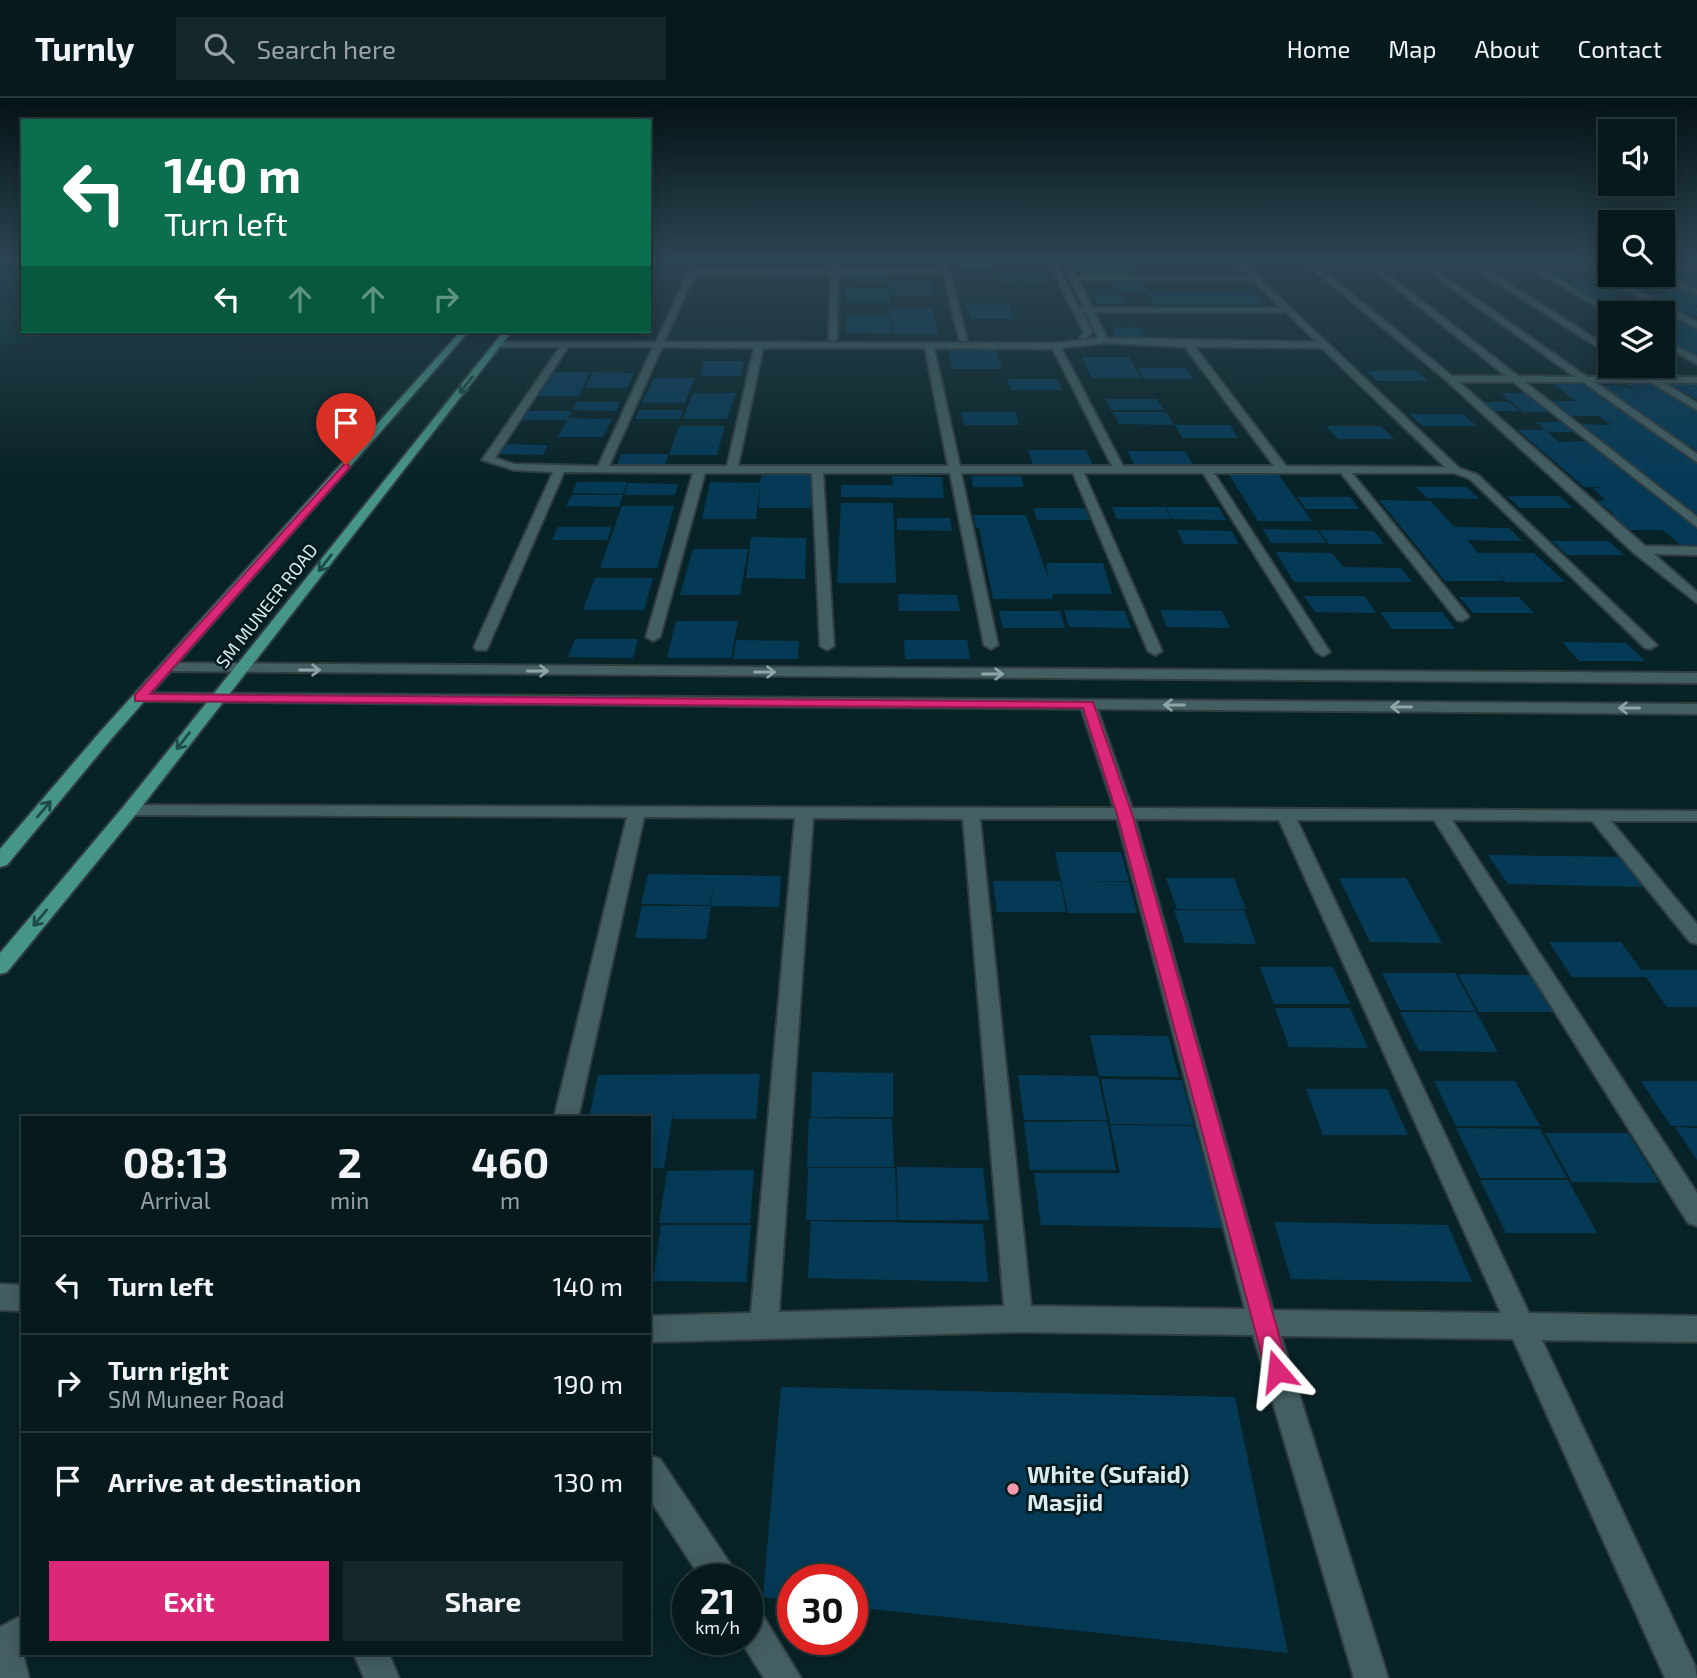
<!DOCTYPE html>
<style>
:root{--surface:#061a1d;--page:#14272a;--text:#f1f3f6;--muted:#98a1a4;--line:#27383b;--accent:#db2777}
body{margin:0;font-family:"Exo 2",sans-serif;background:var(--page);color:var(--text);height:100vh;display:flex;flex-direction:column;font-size:26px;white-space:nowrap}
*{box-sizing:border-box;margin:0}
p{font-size:23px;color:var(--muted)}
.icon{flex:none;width:38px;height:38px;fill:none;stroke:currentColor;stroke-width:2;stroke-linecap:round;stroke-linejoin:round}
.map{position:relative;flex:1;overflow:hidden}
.panel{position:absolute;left:21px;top:1018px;width:630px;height:539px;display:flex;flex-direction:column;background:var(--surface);border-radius:0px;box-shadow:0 4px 18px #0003,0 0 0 2px var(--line)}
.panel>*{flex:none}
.hud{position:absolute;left:21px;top:21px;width:630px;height:214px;border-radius:0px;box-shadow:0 4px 18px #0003,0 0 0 2px var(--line);background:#0b6e4f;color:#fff;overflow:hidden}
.fabs{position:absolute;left:1598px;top:21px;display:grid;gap:14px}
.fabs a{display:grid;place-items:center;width:77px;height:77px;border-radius:0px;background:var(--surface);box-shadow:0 4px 18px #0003,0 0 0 2px var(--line);font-size:35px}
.speed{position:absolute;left:672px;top:1466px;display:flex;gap:14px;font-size:35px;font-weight:700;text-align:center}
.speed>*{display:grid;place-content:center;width:91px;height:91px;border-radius:50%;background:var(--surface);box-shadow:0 4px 18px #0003,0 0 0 2px var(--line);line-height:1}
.speed small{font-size:18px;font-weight:400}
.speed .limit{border:10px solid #d22;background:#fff;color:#111}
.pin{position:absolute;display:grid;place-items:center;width:60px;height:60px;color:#fff;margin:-72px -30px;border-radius:50% 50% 50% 0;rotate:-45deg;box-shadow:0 0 7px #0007}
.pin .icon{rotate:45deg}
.me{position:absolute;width:77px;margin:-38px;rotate:343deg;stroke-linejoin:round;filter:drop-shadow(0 0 5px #0008)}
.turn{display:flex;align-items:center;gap:24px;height:147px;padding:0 28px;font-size:32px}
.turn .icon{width:91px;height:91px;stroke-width:2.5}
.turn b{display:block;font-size:49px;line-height:60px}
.lanes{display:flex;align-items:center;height:66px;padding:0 28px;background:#0003;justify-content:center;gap:35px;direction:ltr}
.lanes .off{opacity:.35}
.eta{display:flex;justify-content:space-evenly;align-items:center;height:119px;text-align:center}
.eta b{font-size:42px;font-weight:700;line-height:49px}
.action{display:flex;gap:14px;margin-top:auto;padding:14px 28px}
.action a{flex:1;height:80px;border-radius:0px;background:var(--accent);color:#fff;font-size:28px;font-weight:700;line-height:80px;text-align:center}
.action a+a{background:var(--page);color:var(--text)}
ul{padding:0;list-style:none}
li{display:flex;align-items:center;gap:21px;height:98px;padding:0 28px;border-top:2px solid var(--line)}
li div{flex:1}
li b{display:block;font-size:26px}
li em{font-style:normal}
header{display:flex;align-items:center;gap:42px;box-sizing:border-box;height:98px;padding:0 35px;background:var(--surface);border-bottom:2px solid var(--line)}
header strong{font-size:33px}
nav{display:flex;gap:38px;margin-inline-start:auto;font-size:24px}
.search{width:490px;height:63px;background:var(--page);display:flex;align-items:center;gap:18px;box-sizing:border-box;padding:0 24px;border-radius:0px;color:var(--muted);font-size:26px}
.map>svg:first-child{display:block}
.built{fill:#062f34}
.building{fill:#053a57}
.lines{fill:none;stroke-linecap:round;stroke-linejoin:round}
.minor-casing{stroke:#303d41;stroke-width:4}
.tertiary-casing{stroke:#303d41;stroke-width:4}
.secondary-casing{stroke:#303d41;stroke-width:4}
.primary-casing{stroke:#303d41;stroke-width:4}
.minor{fill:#445f63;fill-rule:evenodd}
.tertiary{fill:#445f63;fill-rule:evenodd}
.secondary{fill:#457a75;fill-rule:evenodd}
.primary{fill:#469688;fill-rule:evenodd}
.oneway{stroke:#1d4c48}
.oneway2{stroke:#90a5a8}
.route{fill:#db2777;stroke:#8e194d;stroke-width:2}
.poi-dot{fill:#f29aac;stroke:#011a1d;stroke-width:2.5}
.labels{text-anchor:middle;stroke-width:5;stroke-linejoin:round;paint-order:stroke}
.far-street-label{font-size:18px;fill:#dcebed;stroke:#011a1d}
.near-poi-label{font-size:24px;font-weight:bold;fill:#dcebed;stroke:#011a1d;text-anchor:start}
</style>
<header>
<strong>Turnly</strong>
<div class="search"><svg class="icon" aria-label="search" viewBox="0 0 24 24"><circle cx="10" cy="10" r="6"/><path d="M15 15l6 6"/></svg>Search here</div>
<nav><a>Home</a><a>Map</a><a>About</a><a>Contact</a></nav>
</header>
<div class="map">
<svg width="1697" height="1580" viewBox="0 0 1697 1580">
<rect width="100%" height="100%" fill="#082327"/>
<path class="built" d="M0,160H23V233H443L435,242L0,246Z"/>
<g class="building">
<rect x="849" y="160" width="38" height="5"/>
<path d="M1098,160H1123L1133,176H1107Z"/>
<path d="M1172,160H1197L1203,167H1178Z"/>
<path d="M955,163H993L995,169H956Z"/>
<path d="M1075,166H1100L1106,176H1080Z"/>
<path d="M1540,171H1559L1574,179H1554Z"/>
<path d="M1597,171L1610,172V177H1656L1674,186H1650L1637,179H1612Z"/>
<path d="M1662,171H1697V193L1662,176Z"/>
<path d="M846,176H885L886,183L846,182Z"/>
<path d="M1001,177H1041L1044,183H1004Z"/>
<path d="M890,183H930L933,197H891Z"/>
<path d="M1113,185H1140L1147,195H1120Z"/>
<path d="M1564,185H1588L1603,193L1597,188H1621L1637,197H1612L1621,202H1647L1666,212L1605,207Z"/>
<path d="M1625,186L1683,190L1697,197V207H1690L1697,210V218H1683L1645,196H1671L1663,193H1637L1632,190L1647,189Z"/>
<path d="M846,190H887L890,205H847Z"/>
<path d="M1092,195H1119L1126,206H1098Z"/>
<path d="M1147,195L1255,196L1266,207H1155Z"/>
<path d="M966,205H1008L1014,221H970Z"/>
<path d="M889,210H932L939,236H894Z"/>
<path d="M1662,213L1697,228V243L1689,240L1697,243V260L1662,240Z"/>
<path d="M846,218H890L891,236L846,235Z"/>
<path d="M1112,229L1142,230L1148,243L1117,242Z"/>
<path d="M949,252H996L1002,271H952Z"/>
<path d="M1081,259H1129L1141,280H1092Z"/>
<path d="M704,263H744L741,278H700Z"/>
<path d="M1138,270H1186L1194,281H1144Z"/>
<path d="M1366,273H1416L1428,283H1378Z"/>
<path d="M549,274H590L579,298H536Z"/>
<path d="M593,274L634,275L627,290H585Z"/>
<path d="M654,280H695L685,305H642Z"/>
<path d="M1007,281H1057L1062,292H1011Z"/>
<path d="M1622,284H1650L1697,313V353L1597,287L1626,288L1641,296Z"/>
<path d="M1553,286H1584L1697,366V418L1578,326L1612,327L1599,318H1568L1547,303H1576Z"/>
<path d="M1671,287H1697V302L1684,294Z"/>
<path d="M693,295H736L727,321H683Z"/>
<path d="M1501,295H1526L1549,314H1523Z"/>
<path d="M1105,301H1157L1164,312H1111Z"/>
<path d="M576,304H620L616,313L572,312Z"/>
<path d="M1483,304H1508L1520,313H1494Z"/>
<path d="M639,312H683L680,321H635Z"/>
<path d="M528,313H572L568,320L612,321L603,339H557L563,330L567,322H522Z"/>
<path d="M961,314H1015L1019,327H964Z"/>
<path d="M1113,314H1166L1174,327L1119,326Z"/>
<path d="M1409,316H1462L1477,328H1422Z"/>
<path d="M1536,324H1562L1575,334H1548Z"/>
<path d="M1175,327H1230L1238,340H1182Z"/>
<path d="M679,328H725L717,357H669Z"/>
<path d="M1326,328H1381L1394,341H1338Z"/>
<path d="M1518,332H1545L1559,344L1587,343L1697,428V450H1684L1663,432H1625L1606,416H1614L1597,403L1605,402L1593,390L1607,389H1584Z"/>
<path d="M501,346L548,347L543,357L495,356Z"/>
<path d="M1028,352H1086L1092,366H1033Z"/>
<path d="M1127,353H1185L1193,367H1135Z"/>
<path d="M621,356H669L665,367H617Z"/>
<path d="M762,375H811V410H759L760,386L756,421H702L710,384L760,385Z"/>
<path d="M1228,375L1278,376L1312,423H1258Z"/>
<path d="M892,378L942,379L944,400L841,399V387H893Z"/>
<path d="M971,378H1021L1024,389H973Z"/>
<path d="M577,384H627L623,396L572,395Z"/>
<path d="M628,385L678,386L675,397H624Z"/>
<path d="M1416,389H1467L1479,401L1427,400Z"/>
<path d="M572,397H623L619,409L566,408Z"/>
<path d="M1507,398H1559L1573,410H1520Z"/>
<path d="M1298,399H1350L1359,411H1306Z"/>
<path d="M1379,402L1431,403L1454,429L1509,430L1522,443L1467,442L1478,455H1534L1565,484H1506L1492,469L1504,483H1445Z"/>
<path d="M841,405H893L896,485H837Z"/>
<path d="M622,408H674L657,470H600Z"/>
<path d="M1112,409H1165L1171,421H1117Z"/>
<path d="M1166,409H1219L1226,422L1172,421Z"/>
<path d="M1033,410H1085L1090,422H1037Z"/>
<path d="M973,417H1026L1048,480L1046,465H1103L1112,496H1052L1053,501H993L979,430H976Z"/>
<path d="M897,420H950L952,433L897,432Z"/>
<path d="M558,429H612L607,442H552Z"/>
<path d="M1263,431L1317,432L1326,445H1271Z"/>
<path d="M1177,432L1231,433L1239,446H1184Z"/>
<path d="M1319,432L1374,433L1384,446H1329Z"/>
<path d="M751,439L806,440L805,481L746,480Z"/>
<path d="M1552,443H1608L1624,457H1567Z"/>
<path d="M693,451H748L740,497H680Z"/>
<path d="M1276,454L1332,455L1343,469L1401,470L1412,484H1294Z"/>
<path d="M595,480H653L644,512H583Z"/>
<path d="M898,496L957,497L960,513H899Z"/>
<path d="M1304,498H1365L1376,515L1315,514Z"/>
<path d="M1459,499H1519L1534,515H1473Z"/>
<path d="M1064,512L1125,513L1131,530L1069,529Z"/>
<path d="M1160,512L1222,513L1230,530L1167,529Z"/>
<path d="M999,513H1060L1065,530H1003Z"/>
<path d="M1380,514H1442L1455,531H1392Z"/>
<path d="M676,523H738L731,560H667Z"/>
<path d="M575,541H638L633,560L568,559Z"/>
<path d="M736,542L799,543L798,561H733Z"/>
<path d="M904,542H967L970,561H905Z"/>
<path d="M1562,544L1626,545L1645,563H1579Z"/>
<path d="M1055,754H1121L1129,783L1079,784H1129L1137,815H1068Z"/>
<path d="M1488,757L1622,759L1645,789L1508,786Z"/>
<path d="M648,776L781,778L779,809L711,808L713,785L710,807L641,806Z"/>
<path d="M1166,780H1234L1246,811H1177Z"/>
<path d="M1339,780H1406L1442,845L1370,844Z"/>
<path d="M993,783H1060L1066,814H997Z"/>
<path d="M642,808H711L706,841L635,840Z"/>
<path d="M1174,812H1244L1256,846L1185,845Z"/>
<path d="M1549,844H1621L1641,872H1697V909H1667L1646,879H1572Z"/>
<path d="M1260,869H1333L1350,906H1274Z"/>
<path d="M1382,875H1455L1476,913L1400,912Z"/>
<path d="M1458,876L1532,877L1555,914H1479Z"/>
<path d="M1275,910H1350L1368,950L1289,949Z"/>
<path d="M1400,914H1476L1498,954L1419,953Z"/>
<path d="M1090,937L1168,938L1179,979L1099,978Z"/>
<path d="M812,974L893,975V1019H811Z"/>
<path d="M760,976L756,1021H673L674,1008L664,1070H649V1020H589L598,977Z"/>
<path d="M1018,977L1098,978L1107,1022H1024Z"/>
<path d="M1101,981L1182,982L1194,1027L1110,1026Z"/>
<path d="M1434,983H1515L1540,1028H1456Z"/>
<path d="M1641,983H1697V1028H1671Z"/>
<path d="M1306,991H1387L1408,1037H1323Z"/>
<path d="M809,1020L892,1021L894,1069H807Z"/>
<path d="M1107,1023L1116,1072H1030L1024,1024Z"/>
<path d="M1110,1027L1194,1028L1224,1130L1041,1127L1034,1075H1120Z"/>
<path d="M1675,1029L1697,1030V1062Z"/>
<path d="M1456,1030L1540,1031L1567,1080H1480Z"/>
<path d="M1545,1035H1628L1659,1085L1572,1084Z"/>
<path d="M897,1069L983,1070L989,1122H898Z"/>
<path d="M808,1070H895L897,1122H806Z"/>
<path d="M754,1072L750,1125H659L667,1073Z"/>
<path d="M1480,1082H1568L1597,1135H1506Z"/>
<path d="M811,1123L983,1126L988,1184L808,1180Z"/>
<path d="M1274,1124L1448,1127L1472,1184L1291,1181Z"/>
<path d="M661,1127H751L746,1184L653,1183Z"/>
<path d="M781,1289L1235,1299L1288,1555L852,1509V1482H793V1503L763,1499Z"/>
</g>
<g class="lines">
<g class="minor-casing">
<g id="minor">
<path d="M831,160H838V171H942L939,161L946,160L967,241L963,244L959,241L943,175L838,176L837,241L833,244L829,241L830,176H695L664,244L1056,245L1098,240L1086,214H1082L1092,234L1084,242L1080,239L1084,234L1046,160H1053L1079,210H1084L1061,160H1067L1076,178H1248L1230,160H1238L1459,370L1478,377L1657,547L1650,551L1645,550L1470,381L1454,375H1352L1467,516L1469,519L1462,523L1457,522L1341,375H1214L1330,554L1323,558L1316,554L1203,375H1084L1162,553L1155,557L1148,553L1073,375H961L998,547L991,551L984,547L950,375H823L834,548L827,552L820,548L812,375H705L660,539L653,543L646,539L693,375L564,374L488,549L486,552H476L474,549L553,374L514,372L482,362L560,249H498L495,244H656L689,172L830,171ZM1079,182H1253L1281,210H1092ZM1094,214H1286L1317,244L1107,240ZM1106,245L1185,249L1274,368H1123L1061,250ZM568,249H653L598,368L514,366L495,360ZM662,249L754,250L727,368H609ZM1195,249L1322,250L1445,369L1286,368ZM763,250H925L948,368H738ZM934,250L1053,251L1112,368H960Z"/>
<path d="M1299,160H1307L1316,167H1366L1358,160H1366L1375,167H1419L1410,160H1418L1429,167L1610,168V172H1601L1697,224V230L1694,229L1590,172H1543L1618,215L1610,216L1533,172H1487L1610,250V257L1477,172H1435L1587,279H1643L1627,268H1638L1656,279H1697V285H1665L1697,305V312L1652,285L1595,284L1697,356V364L1583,284H1525L1697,419V429L1513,284H1459L1645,448L1697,449V457L1654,456L1697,494V505L1634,455L1447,283ZM1321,171H1372L1506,278H1452ZM1381,171L1426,172L1575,279L1518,278Z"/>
<rect x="1662" y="168" width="35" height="4"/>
<path d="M1663,175L1697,192V197L1656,177Z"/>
<path d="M1662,241L1697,259V266L1662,247Z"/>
<path d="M1088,602L1096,607L1132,710L1697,713V723H1611L1697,826V846L1690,844L1592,723L1452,722L1697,1095V1128L1688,1125L1434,722H1297L1529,1215L1697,1218V1244L1542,1242L1695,1568L1697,1580H1665L1513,1241L1281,1238L1388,1580H1354L1253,1237L1019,1234L649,1244V1218L751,1215L795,720L644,719L578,1020H554L627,719L130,717L121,712L130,707L1114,710L1080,607ZM813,720L963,721L1004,1208L779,1214ZM980,721H1117L1245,1211L1031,1208ZM1135,721L1279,722L1501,1215L1273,1212Z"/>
<path d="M0,1186L23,1187V1213L0,1212Z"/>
<path d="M649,1357L660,1361L733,1470L737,1482H702L649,1400Z"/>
<path d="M747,1506L759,1511L801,1580H764L740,1542H747Z"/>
<path d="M23,1517V1556L29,1580H0V1529Z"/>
<path d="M354,1556H389L399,1580H364Z"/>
</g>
</g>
<g class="tertiary-casing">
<g id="tertiary">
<path d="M167,565L1697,575V585L162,573L159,570Z"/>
<path d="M140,595L1697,606V616L134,603V597Z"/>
</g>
</g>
<g class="secondary-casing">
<path id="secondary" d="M1692,160H1697V162H1693Z"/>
</g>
<g class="primary-casing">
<g id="primary">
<path d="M461,233H469L112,640L7,767L0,769V751L100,634Z"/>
<path d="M504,233H512L136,716L7,874L0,876V855L124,708Z"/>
</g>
</g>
<use href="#minor" class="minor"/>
<use href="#tertiary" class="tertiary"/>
<use href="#secondary" class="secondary"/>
<use href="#primary" class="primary"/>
</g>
<defs><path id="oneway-shaft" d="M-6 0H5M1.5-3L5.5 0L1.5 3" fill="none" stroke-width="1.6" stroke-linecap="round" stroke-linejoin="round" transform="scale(1.75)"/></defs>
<g class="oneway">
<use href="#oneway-shaft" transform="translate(466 287) rotate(128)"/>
<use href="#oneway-shaft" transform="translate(325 465) rotate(128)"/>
<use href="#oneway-shaft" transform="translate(183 643) rotate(128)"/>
<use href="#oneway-shaft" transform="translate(44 711) rotate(-50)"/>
<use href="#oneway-shaft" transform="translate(40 820) rotate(130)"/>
</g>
<g class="oneway2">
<use href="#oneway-shaft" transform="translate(310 572)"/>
<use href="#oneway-shaft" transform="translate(538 573)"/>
<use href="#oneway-shaft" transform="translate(765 574)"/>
<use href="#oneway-shaft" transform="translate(993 576)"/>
<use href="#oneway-shaft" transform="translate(1174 607) rotate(-180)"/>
<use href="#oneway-shaft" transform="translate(1401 609) rotate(-180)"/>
<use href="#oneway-shaft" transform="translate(1629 610) rotate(-180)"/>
</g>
<linearGradient id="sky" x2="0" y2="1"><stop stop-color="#041315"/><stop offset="0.42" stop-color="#2c4552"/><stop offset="1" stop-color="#2c4552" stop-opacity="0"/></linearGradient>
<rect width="1697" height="381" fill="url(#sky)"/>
<path class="route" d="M346,364L350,369L150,596L1093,604L1132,716L1289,1273L1286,1281L1277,1284L1269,1281L1266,1273L1117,716L1083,610L135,603V597Z"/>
<circle class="poi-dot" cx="1013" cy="1391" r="7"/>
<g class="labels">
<g class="far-street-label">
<text transform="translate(267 508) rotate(-52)" y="6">SM MUNEER ROAD</text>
</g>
<g class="near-poi-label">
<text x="1027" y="1385">White (Sufaid)<tspan x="1027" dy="28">Masjid</tspan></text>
</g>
</g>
</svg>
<div class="fabs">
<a><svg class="icon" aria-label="sound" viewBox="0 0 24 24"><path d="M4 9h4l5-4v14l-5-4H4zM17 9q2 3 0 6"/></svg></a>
<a><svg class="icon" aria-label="search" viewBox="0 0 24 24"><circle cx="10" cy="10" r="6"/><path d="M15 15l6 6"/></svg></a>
<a><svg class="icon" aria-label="layers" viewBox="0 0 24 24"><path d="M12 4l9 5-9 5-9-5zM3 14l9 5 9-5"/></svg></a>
</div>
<div class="speed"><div>21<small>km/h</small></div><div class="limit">30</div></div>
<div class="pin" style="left:346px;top:367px;background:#d93025"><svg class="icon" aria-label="arrive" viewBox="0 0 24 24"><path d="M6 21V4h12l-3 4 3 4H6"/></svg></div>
<svg class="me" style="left:1277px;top:1273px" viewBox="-20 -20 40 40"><path d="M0-17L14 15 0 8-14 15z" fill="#db2777" stroke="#fff" stroke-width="4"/></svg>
<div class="hud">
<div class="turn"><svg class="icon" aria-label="left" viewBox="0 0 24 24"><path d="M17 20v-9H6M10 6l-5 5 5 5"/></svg><div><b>140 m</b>Turn left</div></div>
<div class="lanes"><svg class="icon" aria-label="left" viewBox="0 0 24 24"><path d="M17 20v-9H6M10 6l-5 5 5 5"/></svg><svg class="icon off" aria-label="ahead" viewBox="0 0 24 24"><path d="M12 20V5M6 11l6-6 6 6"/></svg><svg class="icon off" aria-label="ahead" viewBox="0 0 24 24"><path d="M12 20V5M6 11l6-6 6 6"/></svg><svg class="icon off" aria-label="right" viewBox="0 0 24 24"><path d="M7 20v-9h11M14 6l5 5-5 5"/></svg></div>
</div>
<section class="panel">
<div class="eta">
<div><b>08:13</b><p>Arrival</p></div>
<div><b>2</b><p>min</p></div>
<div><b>460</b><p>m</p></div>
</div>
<ul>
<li><svg class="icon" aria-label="left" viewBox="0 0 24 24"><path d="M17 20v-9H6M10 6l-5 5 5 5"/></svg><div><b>Turn left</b></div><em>140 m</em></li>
<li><svg class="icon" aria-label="right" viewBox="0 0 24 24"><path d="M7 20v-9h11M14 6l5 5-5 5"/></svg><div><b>Turn right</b><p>SM Muneer Road</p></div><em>190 m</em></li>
<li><svg class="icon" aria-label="arrive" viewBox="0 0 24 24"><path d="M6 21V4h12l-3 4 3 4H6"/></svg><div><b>Arrive at destination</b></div><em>130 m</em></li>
</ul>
<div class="action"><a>Exit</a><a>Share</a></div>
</section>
</div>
